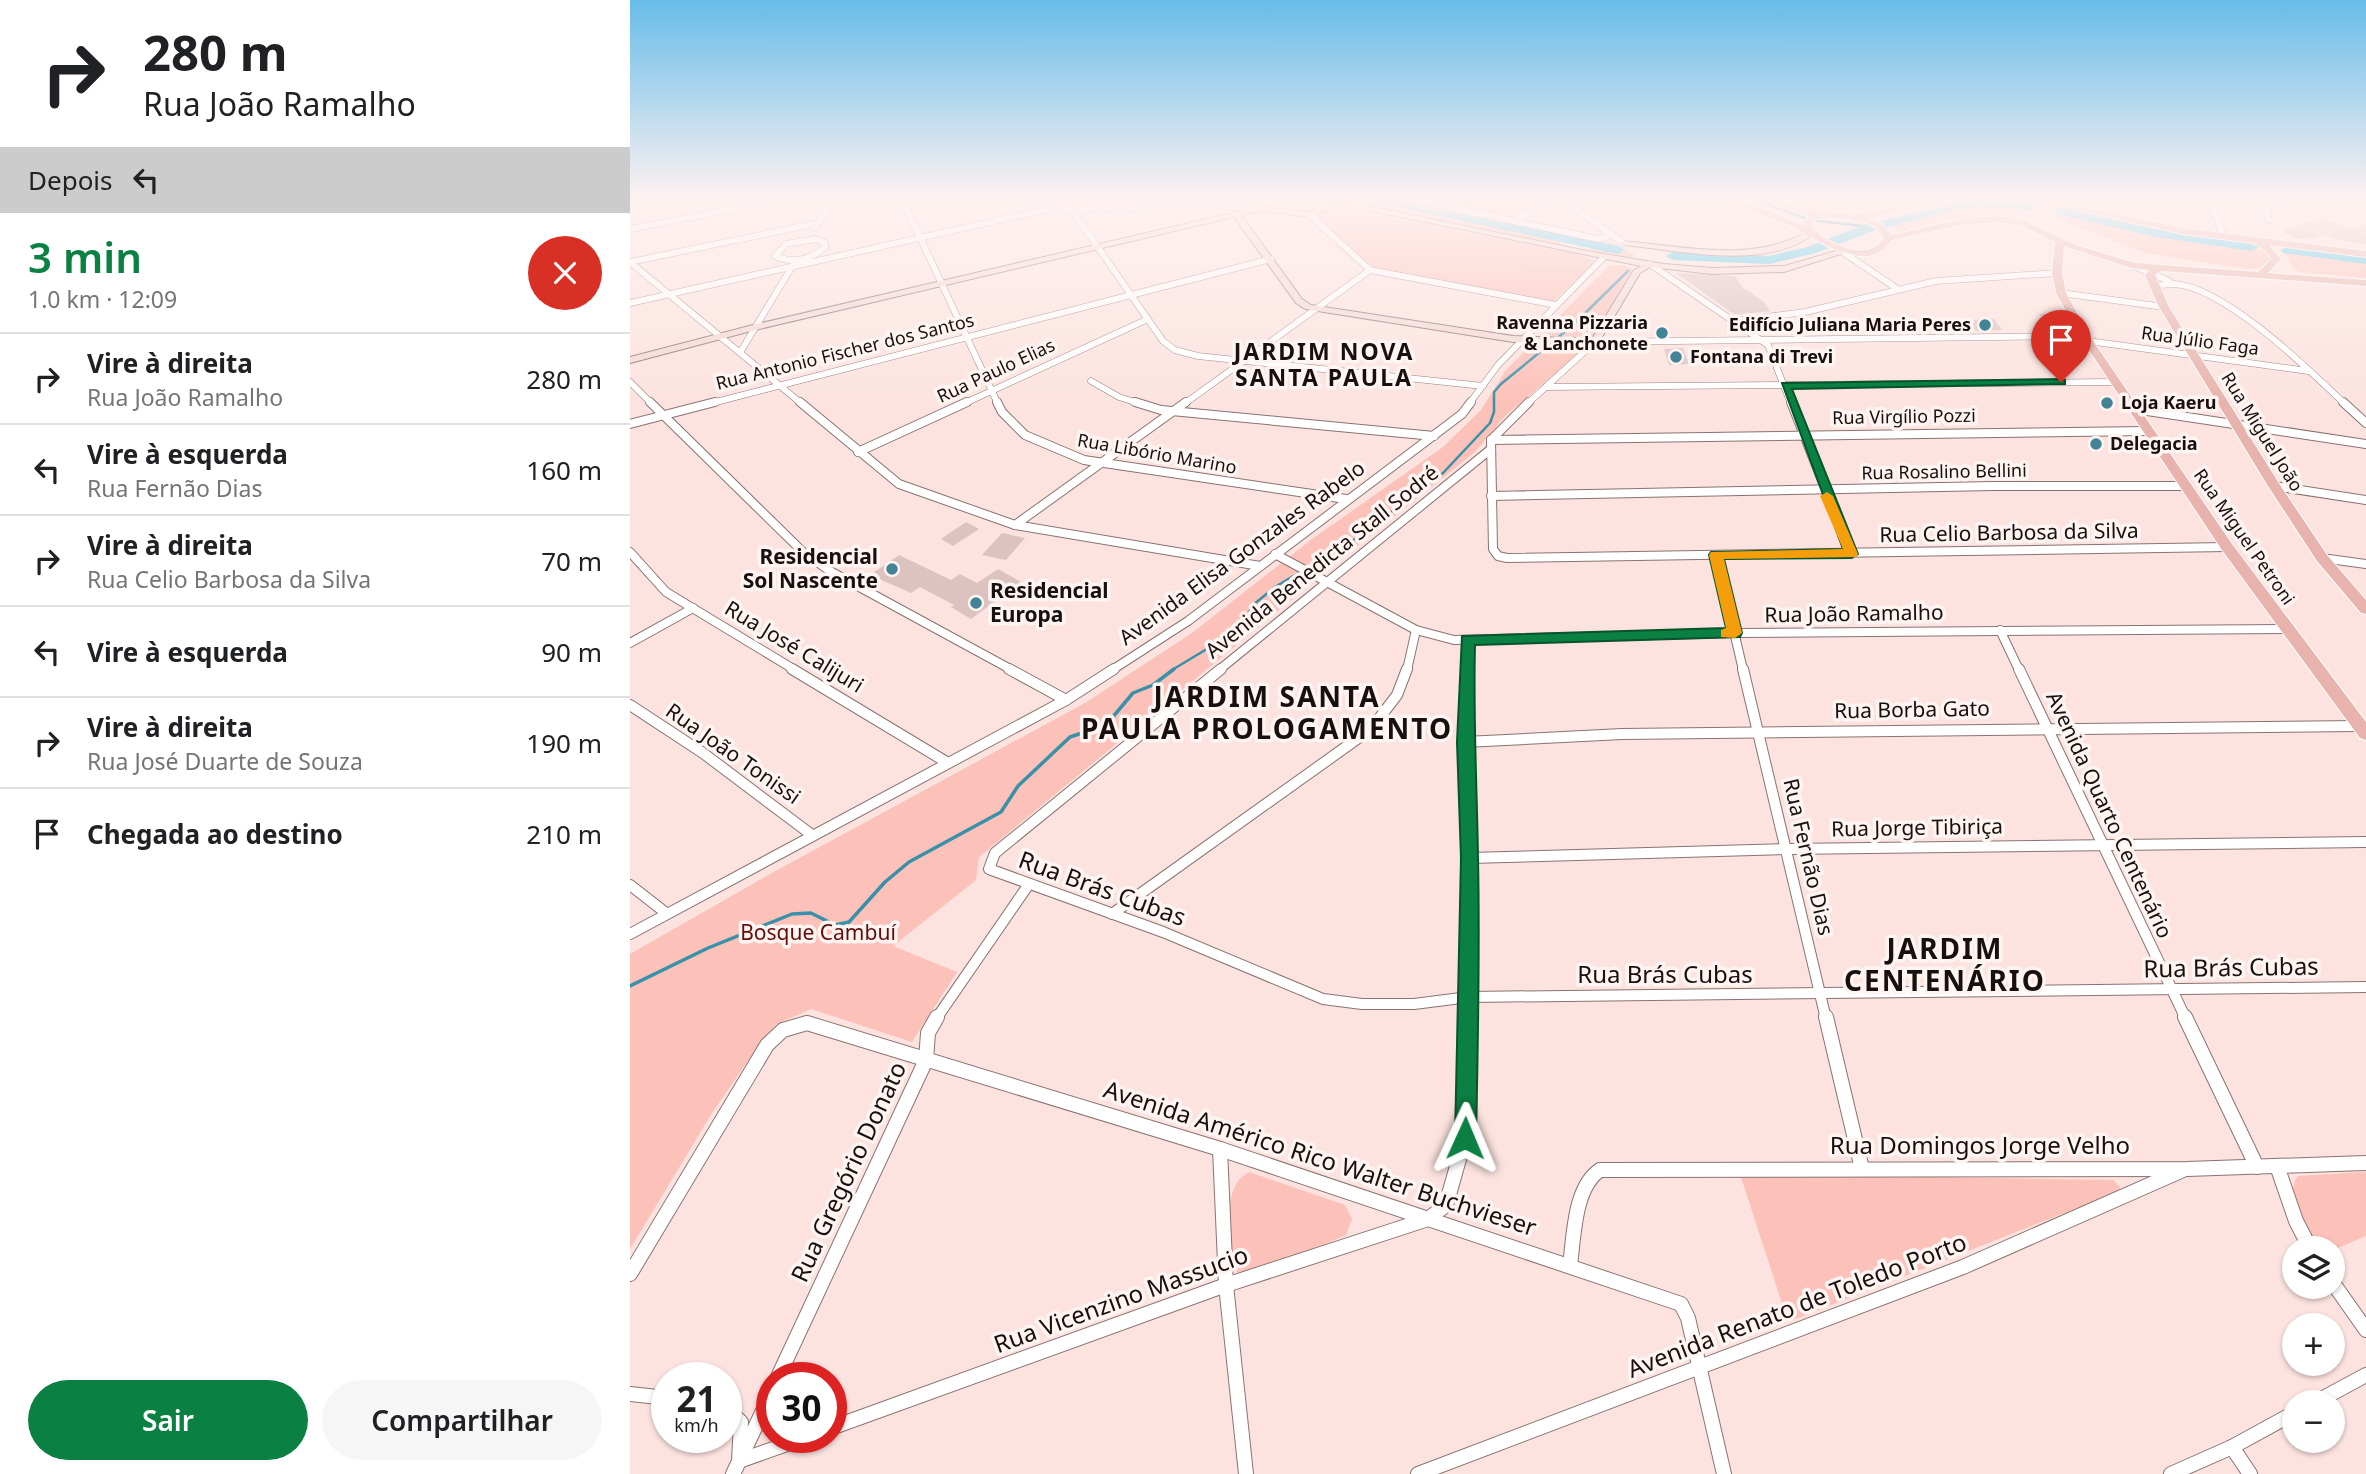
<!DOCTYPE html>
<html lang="pt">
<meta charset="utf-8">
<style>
:root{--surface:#fff;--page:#f6f6f6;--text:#202124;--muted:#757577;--line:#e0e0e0;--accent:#0b8043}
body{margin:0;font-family:"Noto Sans",sans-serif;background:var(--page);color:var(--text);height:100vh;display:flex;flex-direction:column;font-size:26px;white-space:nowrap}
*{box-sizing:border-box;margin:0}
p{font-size:23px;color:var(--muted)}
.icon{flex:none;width:38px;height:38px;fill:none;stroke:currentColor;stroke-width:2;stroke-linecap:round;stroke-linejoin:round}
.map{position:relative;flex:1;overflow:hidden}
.side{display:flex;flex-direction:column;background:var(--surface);width:630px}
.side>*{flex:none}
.top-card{background:#fff;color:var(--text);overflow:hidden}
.buttons{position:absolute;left:1652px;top:1236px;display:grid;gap:14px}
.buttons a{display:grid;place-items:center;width:63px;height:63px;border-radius:50%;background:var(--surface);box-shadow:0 2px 5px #0004;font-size:35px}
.speed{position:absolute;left:21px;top:1362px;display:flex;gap:14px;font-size:35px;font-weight:700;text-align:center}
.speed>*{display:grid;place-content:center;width:91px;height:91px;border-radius:50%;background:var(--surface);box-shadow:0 2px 5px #0004;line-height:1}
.speed small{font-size:18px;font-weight:400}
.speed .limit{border:10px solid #d22;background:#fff;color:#111}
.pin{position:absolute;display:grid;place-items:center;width:60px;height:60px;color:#fff;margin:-72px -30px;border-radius:50% 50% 50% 0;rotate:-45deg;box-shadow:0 0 7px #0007}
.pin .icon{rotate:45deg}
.me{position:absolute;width:77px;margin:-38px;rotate:1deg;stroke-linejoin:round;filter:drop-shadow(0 0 5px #0008)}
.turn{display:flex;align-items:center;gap:24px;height:147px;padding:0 28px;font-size:32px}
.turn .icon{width:91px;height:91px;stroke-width:2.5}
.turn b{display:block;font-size:49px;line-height:60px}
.then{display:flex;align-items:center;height:66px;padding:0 28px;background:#0003;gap:14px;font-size:26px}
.round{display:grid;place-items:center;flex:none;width:74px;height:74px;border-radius:37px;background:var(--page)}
.head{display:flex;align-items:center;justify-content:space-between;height:119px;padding:0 28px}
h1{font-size:42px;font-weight:600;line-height:52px;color:var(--accent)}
.button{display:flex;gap:14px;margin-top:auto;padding:14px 28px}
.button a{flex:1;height:80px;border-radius:42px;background:var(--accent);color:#fff;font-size:28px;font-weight:600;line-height:80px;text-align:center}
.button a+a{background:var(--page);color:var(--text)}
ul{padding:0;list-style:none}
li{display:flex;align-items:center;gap:21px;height:91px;padding:0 28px;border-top:2px solid var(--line)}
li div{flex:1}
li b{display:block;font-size:26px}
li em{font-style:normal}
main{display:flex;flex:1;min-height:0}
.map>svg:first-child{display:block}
.green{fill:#fcc1b8}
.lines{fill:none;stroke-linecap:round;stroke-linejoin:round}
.stream-far1{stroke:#3891a9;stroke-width:2.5}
.stream{stroke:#3891a9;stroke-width:3.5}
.river{fill:#45c8eb;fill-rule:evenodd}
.building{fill:#dcc3c0}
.street-far3-casing{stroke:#897370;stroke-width:7}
.street-far2-casing{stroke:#897370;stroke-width:10}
.street-far1-casing{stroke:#897370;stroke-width:12}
.street-casing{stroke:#897370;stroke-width:16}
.secondary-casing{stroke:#897370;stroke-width:2}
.primary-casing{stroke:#fff;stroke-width:2}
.street-far3{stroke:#fff;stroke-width:6}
.street-far2{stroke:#fff;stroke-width:8}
.street-far1{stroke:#fff;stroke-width:10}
.street{stroke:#fff;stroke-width:14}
.secondary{fill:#f3d9d6;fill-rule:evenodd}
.primary{fill:#e7b3ac;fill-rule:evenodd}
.route{fill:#0b8043;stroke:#07532c;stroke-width:2}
.slow{fill:#f59e0b}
.poi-dot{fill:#428396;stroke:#fef4f2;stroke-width:2.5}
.labels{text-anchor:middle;stroke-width:7;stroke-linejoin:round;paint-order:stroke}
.far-poi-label{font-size:18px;font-weight:bold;fill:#18100f;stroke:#fef4f2;text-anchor:start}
.far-street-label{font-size:18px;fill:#18100f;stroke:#fef4f2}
.street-label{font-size:21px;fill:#18100f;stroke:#fef4f2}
.poi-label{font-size:21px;font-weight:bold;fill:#18100f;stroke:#fef4f2;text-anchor:end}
.park-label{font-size:21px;fill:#650c09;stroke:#fef4f2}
.far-district-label{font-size:23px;font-weight:bold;letter-spacing:2px;fill:#18100f;stroke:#fef4f2}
.near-street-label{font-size:24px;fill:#18100f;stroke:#fef4f2}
.district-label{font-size:28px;font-weight:bold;letter-spacing:2px;fill:#18100f;stroke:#fef4f2}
</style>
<main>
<section class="side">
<div class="top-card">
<div class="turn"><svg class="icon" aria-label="right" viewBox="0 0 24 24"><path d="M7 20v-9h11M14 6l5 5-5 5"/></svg><div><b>280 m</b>Rua João Ramalho</div></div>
<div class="then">Depois<svg class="icon" aria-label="left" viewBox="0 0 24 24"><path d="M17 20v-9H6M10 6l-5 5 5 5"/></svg></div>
</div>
<div class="head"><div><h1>3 min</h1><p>1.0 km · 12:09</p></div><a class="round" style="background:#d93025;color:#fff"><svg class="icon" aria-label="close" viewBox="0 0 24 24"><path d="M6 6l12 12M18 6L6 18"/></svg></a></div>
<ul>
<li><svg class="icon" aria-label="right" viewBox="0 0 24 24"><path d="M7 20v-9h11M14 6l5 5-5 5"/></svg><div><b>Vire à direita</b><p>Rua João Ramalho</p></div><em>280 m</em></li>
<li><svg class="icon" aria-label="left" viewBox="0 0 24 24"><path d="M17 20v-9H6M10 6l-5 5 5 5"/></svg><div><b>Vire à esquerda</b><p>Rua Fernão Dias</p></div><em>160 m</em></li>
<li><svg class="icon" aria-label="right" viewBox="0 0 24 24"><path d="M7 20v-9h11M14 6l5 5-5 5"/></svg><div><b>Vire à direita</b><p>Rua Celio Barbosa da Silva</p></div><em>70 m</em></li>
<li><svg class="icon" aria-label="left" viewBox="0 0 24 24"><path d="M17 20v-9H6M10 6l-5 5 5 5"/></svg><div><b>Vire à esquerda</b></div><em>90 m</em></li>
<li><svg class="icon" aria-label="right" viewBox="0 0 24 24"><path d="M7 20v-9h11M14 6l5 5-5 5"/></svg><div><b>Vire à direita</b><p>Rua José Duarte de Souza</p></div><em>190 m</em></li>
<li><svg class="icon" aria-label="arrive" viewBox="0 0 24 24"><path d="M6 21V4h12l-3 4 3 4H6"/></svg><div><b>Chegada ao destino</b></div><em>210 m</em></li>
</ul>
<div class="button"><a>Sair</a><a>Compartilhar</a></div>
</section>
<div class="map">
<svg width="1736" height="1474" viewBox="0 0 1736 1474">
<rect width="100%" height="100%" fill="#fce3df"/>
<g class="green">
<path d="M374,199H587L586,203L447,207Z"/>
<path d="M706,199H765L938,234L927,245Z"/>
<path d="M849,199H917L887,217L830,207Z"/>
<path d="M714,204L822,227L820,229L945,253L966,261L924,301L743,269L687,219L688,214L698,206Z"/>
<path d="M1351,205L1381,208L1388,212L1387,217C1339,213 1316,219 1271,232L1259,225L1326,208Z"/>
<path d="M1430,209L1542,232L1620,243L1629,250L1636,251L1641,261L1630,268L1617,269L1516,253L1422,217Z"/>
<path d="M966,242L982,243L1005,255C995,262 969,256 960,248Z"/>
<path d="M1653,248L1736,258V278L1669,272L1662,267Z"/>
<path d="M994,265L1002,269L956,348L876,415L845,452L712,558L349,857L346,880L263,946L327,972L282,1042L181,1009L147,1024L133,1039L82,1113L0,1249V954L140,874L455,703L562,633L682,539L813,447L851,410L876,370L979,266Z"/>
<path d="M619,1172L715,1205L722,1219L716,1235L616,1278L602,1268C602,1239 589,1187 619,1172Z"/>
<path d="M1736,1172V1236L1703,1250L1688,1248C1677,1230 1653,1195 1668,1176Z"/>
<path d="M1110,1174L1483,1180L1490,1187V1191L1158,1322Z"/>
</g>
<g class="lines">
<g class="stream-far1">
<path d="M1122,199L1180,220L1241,227"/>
<path d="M542,670L610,629L623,605L645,587L725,539L813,473L860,423L864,412V392L871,384L943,325L998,271"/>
</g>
<path class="stream" d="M0,986L78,948L162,914L181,913L205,925L219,922L255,882L279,862L371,812L388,786L440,737L476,725L503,693L523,685L544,669"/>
<g class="river">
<path d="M730,199H755L988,246L995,250L988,254Z"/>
<path d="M1348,199L1401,202L1407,206L1401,210L1348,207L1325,210L1246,230L1186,253L1139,264L1043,260L1036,256L1043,252L1139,256L1177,247L1236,224Z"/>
<path d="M1431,207L1526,229L1622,243L1629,247L1622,251L1526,237L1426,214V208Z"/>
<path d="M1658,246L1736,256V264L1653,253L1651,250Z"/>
</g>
</g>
<g class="building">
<path d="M1692,218L1721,229L1736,224V244L1709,240L1695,235L1682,239L1666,238L1650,231Z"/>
<path d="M1046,273L1105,276L1113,288L1133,301L1140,311L1105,315Z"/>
<path d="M1409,314H1432L1442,330L1419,331Z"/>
<path d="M1364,319L1372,330L1346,331L1338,320Z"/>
<path d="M1053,348L1059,364L1039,365L1034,349Z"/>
<path d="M336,522L349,529L323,546L311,539Z"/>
<path d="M372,533L395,538L376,560L352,555Z"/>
<path d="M269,555L321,580L330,574L347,583L368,569L391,582L341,619L321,607L324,605L290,587L281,593L240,575Z"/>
</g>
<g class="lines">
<g class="street-far3-casing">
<g id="street-far3">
<path d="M272,199L368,404"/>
<path d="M357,199L442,210L582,205L633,209"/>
<path d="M780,199L968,239L976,237V230"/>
<path d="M931,199L993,243"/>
<path d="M1580,199L1593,235"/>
<path d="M819,208L837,199"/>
<path d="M442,210L533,341L545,350L568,356L853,386"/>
<path d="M680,215L740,270L926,305"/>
<path d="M886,220L924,199"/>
<path d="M1639,220L1636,209L1662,199"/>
<path d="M185,227L205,199"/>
<path d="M0,229L156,199"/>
<path d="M185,239L195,243V247C181,260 162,264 145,256L156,244Z"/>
<path d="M1213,252L1266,288"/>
<path d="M0,262L172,404"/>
<path d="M0,262L188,223"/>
<path d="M1020,264L1138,345L1161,404"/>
<path d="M1504,266L1539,281"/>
<path d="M1524,286C1531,285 1539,284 1545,284C1596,288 1679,370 1715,404"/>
<path d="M1431,293L1534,307"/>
<path d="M0,303L427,207"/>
<path d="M1104,321L1175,312L1306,281L1427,273"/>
<path d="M1458,341L1678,371"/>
<path d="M111,351L163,265"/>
<path d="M461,381L489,397L511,404"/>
<path d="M0,382L22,404"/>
<path d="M916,387L1485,382"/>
<path d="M78,404L641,259"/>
<path d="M333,404L518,319"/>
<path d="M554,404L740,270"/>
<path d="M839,404L868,365L974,257"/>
<path d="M897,404L965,342L1455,336"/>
</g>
</g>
<g class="street-far2-casing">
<g id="street-far2">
<path d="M20,402L173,552L200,571L382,670"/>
<path d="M170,402L269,484L385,525L630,566"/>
<path d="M367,402L372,412L395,435L454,460L716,499"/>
<path d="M505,402L531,410L804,436"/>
<path d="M1161,402L1221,554"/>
<path d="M1713,402L1736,423"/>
<path d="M1504,409L1736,444"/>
<path d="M0,424L85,402"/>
<path d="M861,440L863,549L868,556L877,558L1597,547"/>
<path d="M861,440L1518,431"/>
<path d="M861,440L899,402"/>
<path d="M228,452L337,402"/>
<path d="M1644,486L1736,500"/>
<path d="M861,496L1363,486H1557"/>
<path d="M385,525L556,402"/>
<path d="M0,552L36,592L165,670"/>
<path d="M645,554L786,630L824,640L1105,633L1656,629"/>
<path d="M1086,555L1113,670"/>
<path d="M1692,558L1736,564"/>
<path d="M1370,630L1389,670"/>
<path d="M0,643L63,608"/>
<path d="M482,670L558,621L832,414L841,402"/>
<path d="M589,670L861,449"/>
<path d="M777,670L786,630"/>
<path d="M836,670L837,640"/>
</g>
</g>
<g class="street-far1-casing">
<g id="street-far1">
<path d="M162,669L318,763"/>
<path d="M379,669L436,700"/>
<path d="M591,669L365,853L359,869L533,932L693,999L732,1004H784L839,997L1736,987"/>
<path d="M836,669L838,1019"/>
<path d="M1113,669L1196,1019"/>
<path d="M1389,669L1556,1019"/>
<path d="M0,705L73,753L182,835"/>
<path d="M835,742L992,734L1730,726"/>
<path d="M839,858L1157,849L1736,842"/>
<path d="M0,885L36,913"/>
<path d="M482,914L741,729L767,695L777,669"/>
<path d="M0,934L436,700L484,669"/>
<path d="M306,1019L399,884"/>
</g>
</g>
<g class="street-casing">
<g id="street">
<path d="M1196,1017L1232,1169"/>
<path d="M1555,1017L1627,1167"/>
<path d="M590,1149L596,1285L616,1474"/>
<path d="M1647,1166L1666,1221L1680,1248"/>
<path d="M940,1265C944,1237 944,1187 970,1170L1557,1169L1736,1163"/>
<path d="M0,1274L137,1045L153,1030L177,1023L590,1149L1051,1304L1058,1318L1094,1474"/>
<path d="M1703,1283L1736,1330"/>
<path d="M148,1377L296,1060L298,1033L307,1017"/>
<path d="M0,1394L37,1398"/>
<path d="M1686,1402L1736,1375"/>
<path d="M96,1408L111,1422L109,1461L177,1437"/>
<path d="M201,1428L596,1285L798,1219L816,1205L835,1138L838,1017"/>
<path d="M1602,1447L1620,1474"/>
<path d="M103,1474L142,1392"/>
<path d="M788,1474L1333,1267L1553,1170"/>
<path d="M1541,1474L1602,1447L1664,1413"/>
</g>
</g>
<g class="secondary-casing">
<g id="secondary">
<path d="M1451,199H1459L1455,209L1451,211L1447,209Z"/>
<path d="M708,200L962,252L1034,264L1082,268L1154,266L1213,249L1217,252L1154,272L1082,274L1020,267L1010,273L968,344L883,342L675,309L666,303L604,217L125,330L0,363V357L123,325L606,212L633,207L679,212L692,204ZM708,204L1011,266L1003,271L962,339L883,336L681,305L672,299L611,215L633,211L680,217Z"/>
<path d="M1178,231L1185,233C1137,272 1050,250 993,245L989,243L993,241C1055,246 1121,264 1178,231Z"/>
</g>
</g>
<g class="primary-casing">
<path id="primary" d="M1101,199H1111L1172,225L1180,215L1159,210L1135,199H1147L1197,213L1227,215L1304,199H1320L1238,218L1251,223L1262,235L1331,219L1366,216L1395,221L1446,245L1505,263L1628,272L1641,259L1636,251L1623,243L1553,234L1399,199H1415L1553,228L1736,251V257L1639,245L1651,259L1638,273L1736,280V286L1532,271L1525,274L1539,307L1650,485L1697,555L1736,600V614L1731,613L1687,561L1638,486L1529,307L1515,276L1519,270L1501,268L1434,246L1432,273L1436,293L1463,341L1602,544L1736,722V740L1730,738L1592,550L1453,341L1426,293L1422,273L1425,242L1390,225L1366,222L1331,225L1262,240L1253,250L1239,256H1228L1199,247L1159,225L1118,210ZM1201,218C1220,219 1245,219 1254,238C1249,244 1245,249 1236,250C1220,253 1190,239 1181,226L1185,219Z"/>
</g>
<use href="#street-far3" class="street-far3"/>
<use href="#street-far2" class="street-far2"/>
<use href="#street-far1" class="street-far1"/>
<use href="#street" class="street"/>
<use href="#secondary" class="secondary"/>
<use href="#primary" class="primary"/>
</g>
<linearGradient id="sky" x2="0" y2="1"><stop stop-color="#67bce9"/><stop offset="0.49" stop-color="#fef2f1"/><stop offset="1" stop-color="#fef2f1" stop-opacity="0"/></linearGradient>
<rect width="1736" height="405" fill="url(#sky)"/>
<path class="route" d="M1431,379L1435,380V384L1162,389L1228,554L1221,558L1094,559L1112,633L1110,637L845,645C843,717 847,788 848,859C850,952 848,1045 846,1138L843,1146L835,1149L828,1146L825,1138L831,858L827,742L832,636L1096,628L1079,555L1081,552L1213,549L1152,383Z"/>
<path class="slow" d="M1197,492L1203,496L1228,554L1226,557L1094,559L1112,633L1105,638L1091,637V630L1096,628L1079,555L1081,552L1213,549L1190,496Z"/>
<g class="poi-dot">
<circle cx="1355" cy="325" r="7"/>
<circle cx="1032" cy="333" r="7"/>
<circle cx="1046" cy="357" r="7"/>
<circle cx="1477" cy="403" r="7"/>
<circle cx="1466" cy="444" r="7"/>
<circle cx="262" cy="569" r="7"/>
<circle cx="346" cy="603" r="7"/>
</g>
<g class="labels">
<g class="far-poi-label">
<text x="1018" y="329" text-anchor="end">Ravenna Pizzaria<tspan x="1018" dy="21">&amp; Lanchonete</tspan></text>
<text x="1341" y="331" text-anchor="end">Edifício Juliana Maria Peres</text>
<text x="1060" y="363">Fontana di Trevi</text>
<text x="1491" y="409">Loja Kaeru</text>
<text x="1480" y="450">Delegacia</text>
</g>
<g class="far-street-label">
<text transform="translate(1570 341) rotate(8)" y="6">Rua Júlio Faga</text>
<text transform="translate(215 352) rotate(-14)" y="6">Rua Antonio Fischer dos Santos</text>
<text transform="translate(366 371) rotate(-25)" y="6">Rua Paulo Elias</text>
<text transform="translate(1274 417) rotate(-1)" y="6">Rua Virgílio Pozzi</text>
<text transform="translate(1632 432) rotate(58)" y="6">Rua Miguel João</text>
<text transform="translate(527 454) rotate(10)" y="6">Rua Libório Marino</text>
<text transform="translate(1314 472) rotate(-1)" y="6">Rua Rosalino Bellini</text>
<text transform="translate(1614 537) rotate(55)" y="6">Rua Miguel Petroni</text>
</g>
<g class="street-label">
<text transform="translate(1379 533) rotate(-1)" y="7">Rua Celio Barbosa da Silva</text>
<text transform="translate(612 553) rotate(-36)" y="7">Avenida Elisa Gonzales Rabelo</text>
<text transform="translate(692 562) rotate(-39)" y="7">Avenida Benedicta Stall Sodré</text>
<text transform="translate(1224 614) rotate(-1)" y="7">Rua João Ramalho</text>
<text transform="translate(164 647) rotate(31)" y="7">Rua José Calijuri</text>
<text transform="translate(1282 710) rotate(-1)" y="7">Rua Borba Gato</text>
<text transform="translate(103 754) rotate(35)" y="7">Rua João Tonissi</text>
<text transform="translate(1479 815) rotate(65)" y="7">Avenida Quarto Centenário</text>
<text transform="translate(1287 828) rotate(-1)" y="7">Rua Jorge Tibiriça</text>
<text transform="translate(1178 857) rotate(77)" y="7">Rua Fernão Dias</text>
</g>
<g class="poi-label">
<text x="248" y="564">Residencial<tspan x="248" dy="24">Sol Nascente</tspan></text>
<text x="360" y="598" text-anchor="start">Residencial<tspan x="360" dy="24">Europa</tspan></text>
</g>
<g class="park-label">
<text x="188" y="940">Bosque Cambuí</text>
</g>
<g class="far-district-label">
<text x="694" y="360">JARDIM NOVA<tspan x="694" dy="26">SANTA PAULA</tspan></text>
</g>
<g class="near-street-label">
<text transform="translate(472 889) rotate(20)" y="8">Rua Brás Cubas</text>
<text transform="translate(1601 968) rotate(-1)" y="8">Rua Brás Cubas</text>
<text x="1035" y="983">Rua Brás Cubas</text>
<text x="1350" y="1154">Rua Domingos Jorge Velho</text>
<text transform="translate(690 1159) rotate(18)" y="8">Avenida Américo Rico Walter Buchvieser</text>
<text transform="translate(219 1172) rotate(-65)" y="8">Rua Gregório Donato</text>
<text transform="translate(491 1300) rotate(-20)" y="8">Rua Vicenzino Massucio</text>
<text transform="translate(1167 1306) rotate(-21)" y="8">Avenida Renato de Toledo Porto</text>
</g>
<g class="district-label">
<text x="637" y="707">JARDIM SANTA<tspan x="637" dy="32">PAULA PROLOGAMENTO</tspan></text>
<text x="1315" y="959">JARDIM<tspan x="1315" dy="32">CENTENÁRIO</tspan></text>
</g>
</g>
</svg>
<div class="buttons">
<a><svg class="icon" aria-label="layers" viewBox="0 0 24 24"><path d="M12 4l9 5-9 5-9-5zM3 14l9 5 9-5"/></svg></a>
<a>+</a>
<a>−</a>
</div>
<div class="speed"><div>21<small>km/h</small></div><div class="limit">30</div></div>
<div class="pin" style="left:1431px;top:382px;background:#d93025"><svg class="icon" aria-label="arrive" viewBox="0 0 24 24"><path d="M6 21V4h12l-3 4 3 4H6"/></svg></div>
<svg class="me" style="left:835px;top:1138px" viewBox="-20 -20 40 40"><path d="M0-17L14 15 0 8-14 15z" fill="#0b8043" stroke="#fff" stroke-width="4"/></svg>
</div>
</main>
